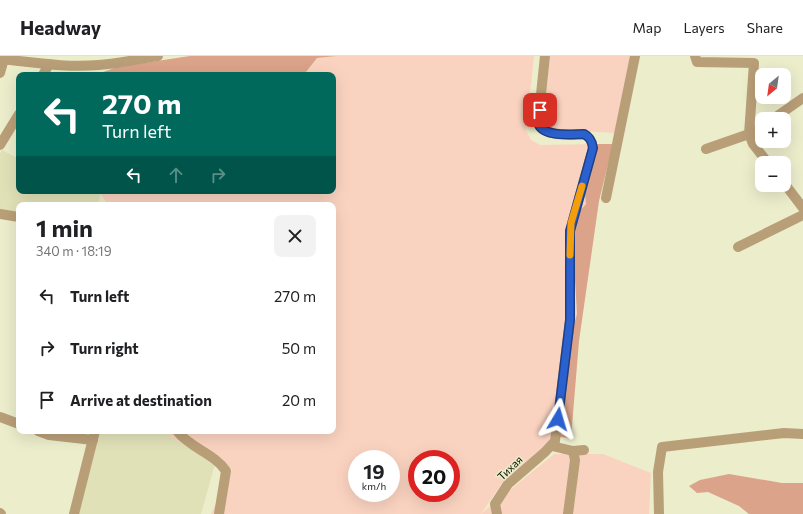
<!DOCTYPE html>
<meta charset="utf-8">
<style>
:root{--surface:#fff;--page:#f2f2f2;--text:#202124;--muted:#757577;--line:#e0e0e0}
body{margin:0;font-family:Commissioner,sans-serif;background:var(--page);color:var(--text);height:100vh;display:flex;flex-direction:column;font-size:15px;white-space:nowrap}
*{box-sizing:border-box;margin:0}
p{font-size:13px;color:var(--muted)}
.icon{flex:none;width:22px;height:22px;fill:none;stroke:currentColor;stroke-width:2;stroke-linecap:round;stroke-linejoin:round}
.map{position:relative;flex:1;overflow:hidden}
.details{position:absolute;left:16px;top:146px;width:320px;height:232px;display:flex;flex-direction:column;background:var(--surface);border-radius:8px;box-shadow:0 4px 16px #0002}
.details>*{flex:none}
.banner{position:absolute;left:16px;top:16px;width:320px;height:122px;border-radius:8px;box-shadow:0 4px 16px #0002;background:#00695c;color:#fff;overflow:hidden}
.needle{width:26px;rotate:209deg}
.buttons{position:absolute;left:755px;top:12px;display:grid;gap:8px}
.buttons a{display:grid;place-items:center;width:36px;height:36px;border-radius:8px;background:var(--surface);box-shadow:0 4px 16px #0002;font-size:20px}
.speed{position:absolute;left:348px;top:394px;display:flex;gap:8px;font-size:20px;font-weight:700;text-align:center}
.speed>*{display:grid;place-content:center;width:52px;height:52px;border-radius:50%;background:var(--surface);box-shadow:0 4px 16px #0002;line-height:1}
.speed small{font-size:10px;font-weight:400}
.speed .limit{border:6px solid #d22;background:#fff;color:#111}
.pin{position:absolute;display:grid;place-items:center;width:34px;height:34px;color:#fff;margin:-17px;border-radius:8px;box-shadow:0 2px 6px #0006}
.me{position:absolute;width:44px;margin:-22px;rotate:7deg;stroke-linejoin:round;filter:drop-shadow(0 0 3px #0008)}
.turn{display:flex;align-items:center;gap:14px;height:84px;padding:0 20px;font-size:18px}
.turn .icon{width:52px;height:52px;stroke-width:2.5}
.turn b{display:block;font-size:28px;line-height:34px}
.lanes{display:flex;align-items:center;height:38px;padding:0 20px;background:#0003;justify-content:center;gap:20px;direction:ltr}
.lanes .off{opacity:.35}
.round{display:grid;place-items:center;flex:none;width:42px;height:42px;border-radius:8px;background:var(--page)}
.head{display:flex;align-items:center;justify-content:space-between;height:68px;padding:0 20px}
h1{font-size:24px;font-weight:700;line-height:30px}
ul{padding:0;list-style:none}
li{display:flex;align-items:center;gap:12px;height:52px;padding:0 20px}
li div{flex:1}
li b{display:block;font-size:15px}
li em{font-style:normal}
header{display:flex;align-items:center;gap:24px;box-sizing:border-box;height:56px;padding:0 20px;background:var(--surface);border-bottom:1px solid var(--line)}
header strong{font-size:19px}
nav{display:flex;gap:22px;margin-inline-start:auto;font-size:14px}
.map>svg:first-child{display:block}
.built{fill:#e1e1b8}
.green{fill:#fad3c0;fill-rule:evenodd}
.forest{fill:#dba389}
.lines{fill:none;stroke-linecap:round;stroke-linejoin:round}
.minor{stroke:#b99f78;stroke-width:10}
.route-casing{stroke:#1c3f87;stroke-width:10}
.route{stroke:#2b61cf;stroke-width:7}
.slow{stroke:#f59e0b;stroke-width:7}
.labels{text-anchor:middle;stroke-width:3;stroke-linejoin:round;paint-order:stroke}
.street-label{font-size:11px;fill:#101005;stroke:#ecedcb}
</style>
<header>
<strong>Headway</strong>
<nav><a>Map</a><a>Layers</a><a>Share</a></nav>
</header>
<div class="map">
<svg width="803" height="458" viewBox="0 0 803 458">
<rect width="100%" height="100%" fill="#ecedcb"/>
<g class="built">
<path d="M2,94L19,103V135H101L98,149H19V156L0,153V97Z"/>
<path d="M99,375H162L215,408L201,458H77Z"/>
</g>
<g class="green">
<path d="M337,0H534L526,74L531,84L540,89L596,88L584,129L586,148L576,159L574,227L577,258L552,387L502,427L481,458L554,398H603L651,417L649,458H211L232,413L215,408L162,375H333V149H108L99,135H333V19H278L306,16L317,2ZM357,403H391V437H357ZM417,403H451V437H417Z"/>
<path d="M550,0H632L615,77L548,73L543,69Z"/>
</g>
<g class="forest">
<path d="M190,0H337L317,2L306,16L278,19H95L117,11Z"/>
<path d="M596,88H613L599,145L579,285L571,382L560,381L573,273L577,258L572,174L576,159L586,148L584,129Z"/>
<path d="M729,418L782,427H803V458H749L739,450L708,436L697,437L689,430L700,424Z"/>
</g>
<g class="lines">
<g class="minor">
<path d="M695,0L697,6L754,7L749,78L753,88L768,107"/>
<path d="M0,3C32,6 65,12 98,9C118,8 138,3 158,0"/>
<path d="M0,17L4,3"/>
<path d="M43,19L49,8"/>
<path d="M773,63L803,42"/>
<path d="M0,89L19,58"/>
<path d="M706,93L749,78L762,70"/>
<path d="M784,127L803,152"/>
<path d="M606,142L635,0"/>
<path d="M0,158L19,161"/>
<path d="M738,191L803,159"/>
<path d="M0,361L19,368"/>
<path d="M38,375L49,379L93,384"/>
<path d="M177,375C190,392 214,397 226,415L219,458"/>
<path d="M552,390L573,395L584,394"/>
<path d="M0,457L1,458"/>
<path d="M74,458L95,375"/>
<path d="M497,458L495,448L508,428L545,396L555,385L570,264V175L593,92C592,85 590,81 584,78C569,78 547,82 538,67L545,0"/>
<path d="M568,458L575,404L573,395"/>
<path d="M659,458L658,416L662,391L784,377L803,378"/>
</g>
</g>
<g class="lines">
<g class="route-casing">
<path id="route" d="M540,54C539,57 538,63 538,66C541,82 573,78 584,78C590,81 592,85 593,92L570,175V264L558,363"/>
</g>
<use href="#route" class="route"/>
<path class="slow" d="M570,199L571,167L582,130"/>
</g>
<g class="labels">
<g class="street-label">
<text transform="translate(510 412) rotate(-44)" y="4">Тихая</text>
</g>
</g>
</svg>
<div class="buttons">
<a><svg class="needle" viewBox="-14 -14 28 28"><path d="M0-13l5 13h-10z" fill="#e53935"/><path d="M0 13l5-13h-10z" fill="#757577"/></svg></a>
<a>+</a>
<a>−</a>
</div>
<div class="speed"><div>19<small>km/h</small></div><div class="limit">20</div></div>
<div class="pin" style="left:540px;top:54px;background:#d93025"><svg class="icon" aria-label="arrive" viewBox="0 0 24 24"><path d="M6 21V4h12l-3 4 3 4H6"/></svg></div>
<svg class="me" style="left:558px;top:363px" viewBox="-20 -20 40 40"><path d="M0-17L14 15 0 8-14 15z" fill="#2b61cf" stroke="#fff" stroke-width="4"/></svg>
<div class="banner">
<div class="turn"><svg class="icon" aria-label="left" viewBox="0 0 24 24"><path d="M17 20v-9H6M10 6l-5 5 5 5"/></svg><div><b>270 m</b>Turn left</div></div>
<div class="lanes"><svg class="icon" aria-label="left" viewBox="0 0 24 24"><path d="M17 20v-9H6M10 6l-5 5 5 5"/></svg><svg class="icon off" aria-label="ahead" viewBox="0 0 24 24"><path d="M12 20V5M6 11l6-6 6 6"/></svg><svg class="icon off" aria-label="right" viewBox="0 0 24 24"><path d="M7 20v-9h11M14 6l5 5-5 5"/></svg></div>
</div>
<section class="details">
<div class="head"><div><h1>1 min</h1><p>340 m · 18:19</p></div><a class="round"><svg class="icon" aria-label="close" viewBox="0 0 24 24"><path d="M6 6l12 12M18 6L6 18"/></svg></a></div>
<ul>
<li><svg class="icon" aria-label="left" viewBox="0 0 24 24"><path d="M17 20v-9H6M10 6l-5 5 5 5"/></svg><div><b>Turn left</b></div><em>270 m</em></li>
<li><svg class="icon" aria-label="right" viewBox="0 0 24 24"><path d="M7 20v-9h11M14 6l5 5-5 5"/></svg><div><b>Turn right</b></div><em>50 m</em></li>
<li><svg class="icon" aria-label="arrive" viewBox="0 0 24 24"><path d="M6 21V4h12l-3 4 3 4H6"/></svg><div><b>Arrive at destination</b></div><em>20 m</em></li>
</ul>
</section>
</div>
